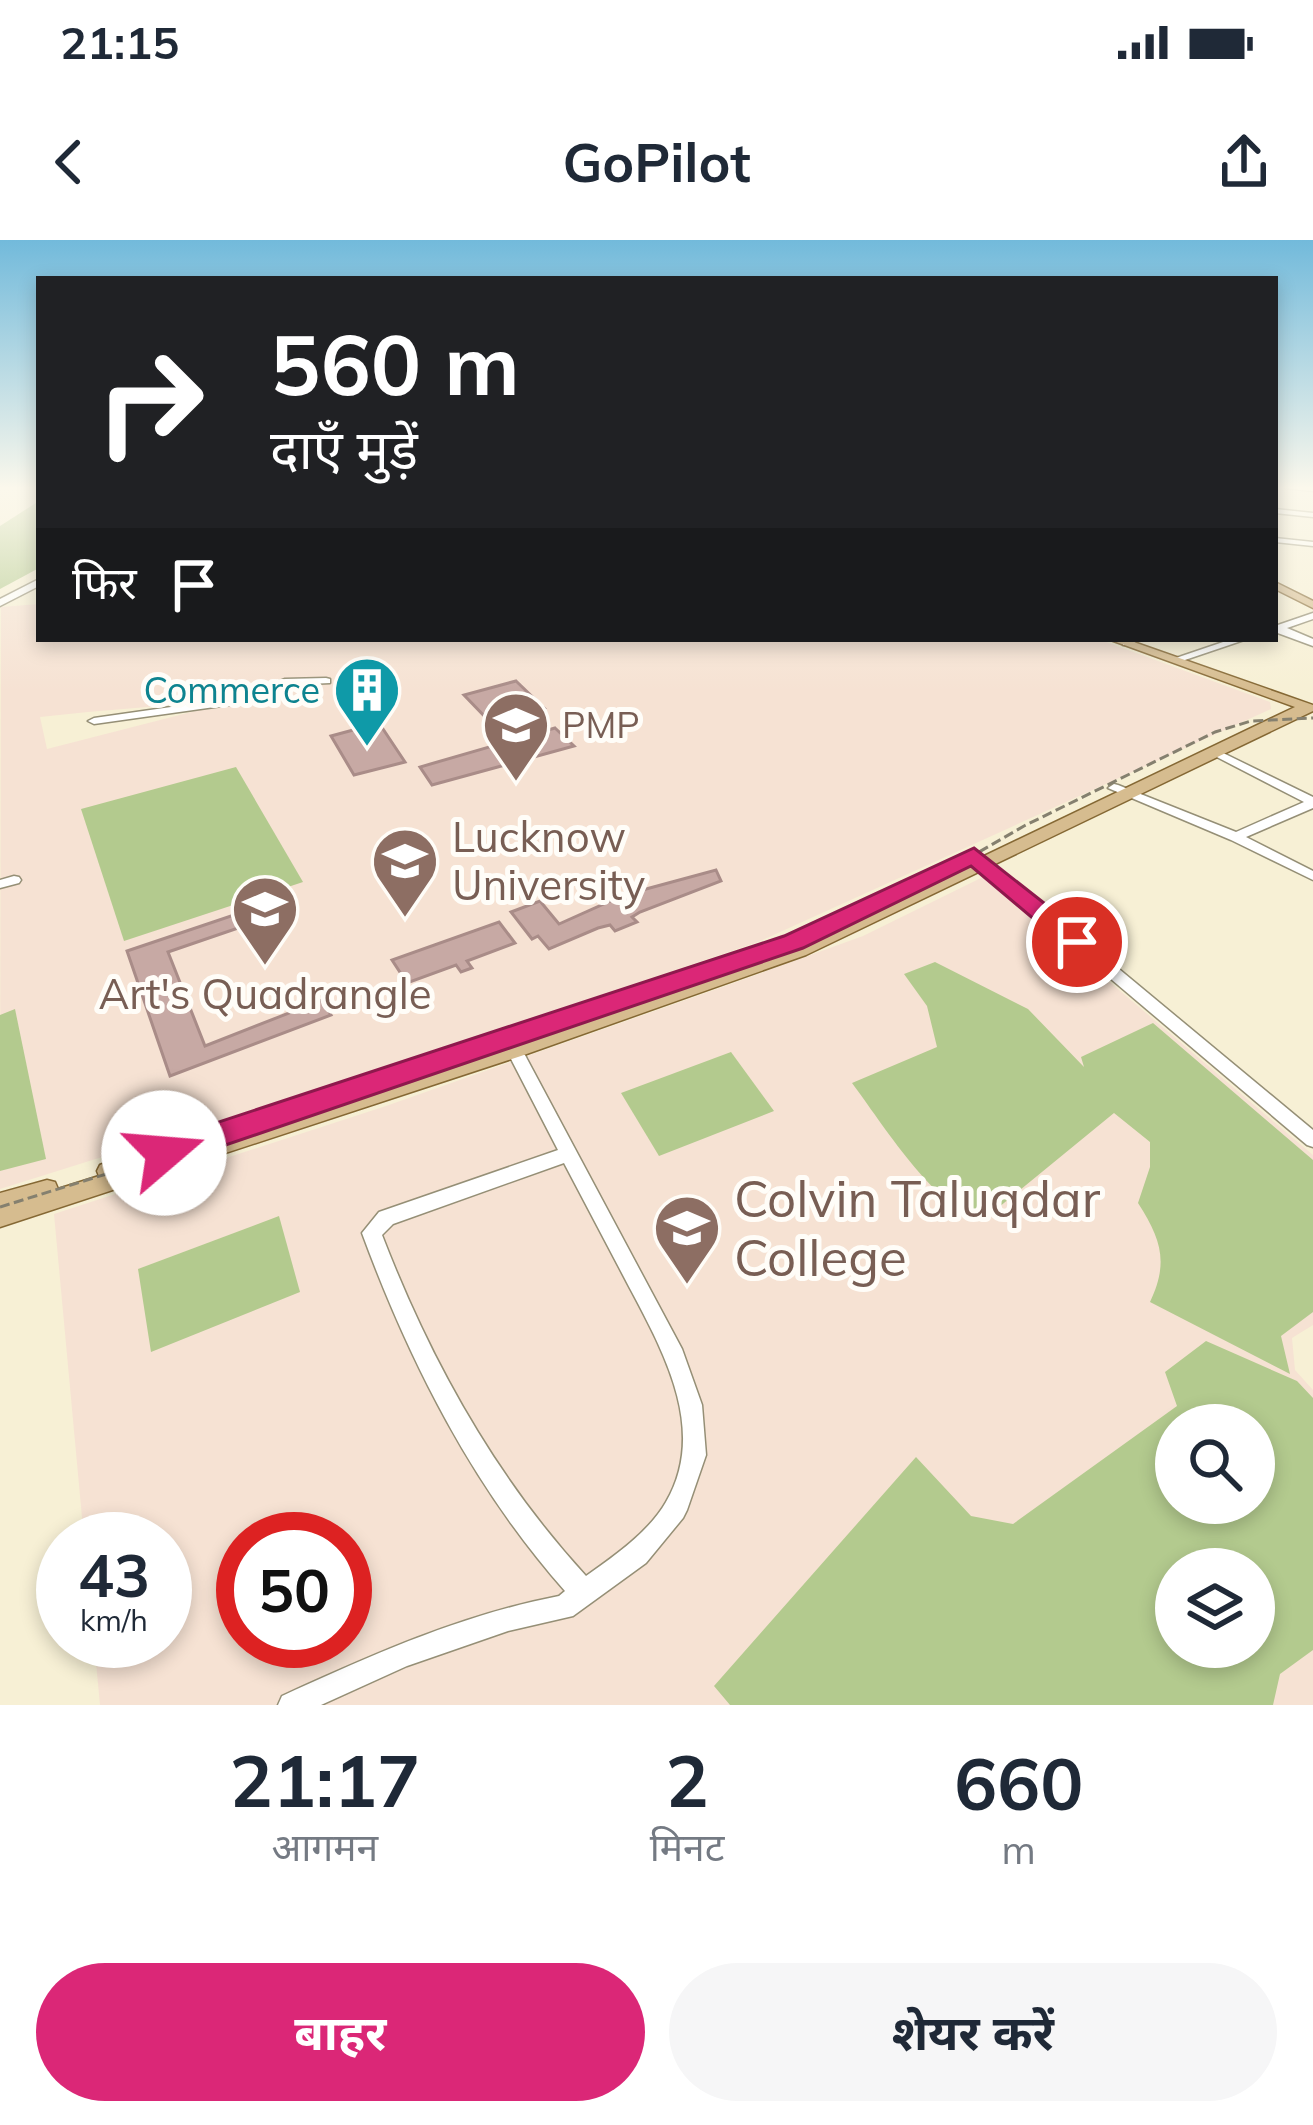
<!DOCTYPE html>
<html lang="hi">
<meta charset="utf-8">
<style>
:root{--surface:#fff;--page:#f6f6f7;--text:#1f2937;--muted:#747a83;--accent:#db2777}
body{margin:0;font-family:Mulish,"Noto Sans Devanagari",sans-serif;background:var(--page);color:var(--text);height:100vh;display:flex;flex-direction:column;font-size:45px;white-space:nowrap}
*{box-sizing:border-box;margin:0}
p{font-size:39px;color:var(--muted)}
.icon{flex:none;width:66px;height:66px;fill:none;stroke:currentColor;stroke-width:2;stroke-linecap:round;stroke-linejoin:round}
.map{position:relative;height:1465px;overflow:hidden}
.panel{display:flex;flex-direction:column;background:var(--surface);flex:1}
.panel>*{flex:none}
.guide{position:absolute;left:36px;top:36px;width:1242px;height:366px;border-radius:0px;box-shadow:0 6px 18px #0003;background:#202124;color:#fff;overflow:hidden}
.fabs{position:absolute;left:1155px;top:1164px;display:grid;gap:24px}
.fabs a{display:grid;place-items:center;width:120px;height:120px;border-radius:50%;background:var(--surface);box-shadow:0 6px 18px #0003;font-size:60px}
.speed{position:absolute;left:36px;top:1272px;display:flex;gap:24px;font-size:60px;font-weight:700;text-align:center}
.speed>*{display:grid;place-content:center;width:156px;height:156px;border-radius:50%;background:var(--surface);box-shadow:0 6px 18px #0003;line-height:1}
.speed small{font-size:30px;font-weight:400}
.speed .limit{border:18px solid #d22;background:#fff;color:#111}
.pin{position:absolute;display:grid;place-items:center;width:102px;height:102px;color:#fff;margin:-51px;border:6px solid #fff;border-radius:50%;box-shadow:0 3px 12px #0007}
.me{position:absolute;width:132px;margin:-66px;rotate:72deg;stroke-linejoin:round;filter:drop-shadow(0 0 9px #0008)}
.turn{display:flex;align-items:center;gap:42px;height:252px;padding:0 36px;font-size:54px}
.turn .icon{width:156px;height:156px;stroke-width:2.5}
.turn b{display:block;font-size:84px;line-height:102px}
.then{display:flex;align-items:center;height:114px;padding:0 36px;background:#0003;gap:24px;font-size:45px}
.eta{display:flex;justify-content:space-evenly;align-items:center;height:204px;text-align:center}
.eta b{font-size:72px;font-weight:700;line-height:84px}
.action{display:flex;gap:24px;margin-top:auto;padding:24px 36px}
.action a{flex:1;height:138px;border-radius:72px;background:var(--accent);color:#fff;font-size:48px;font-weight:700;line-height:138px;text-align:center}
.action a+a{background:var(--page);color:var(--text)}
.status{display:flex;justify-content:space-between;align-items:center;height:84px;padding:0 60px;background:var(--surface);direction:ltr}
.status svg{height:33px;fill:currentColor}
header{display:flex;justify-content:space-between;align-items:center;height:156px;padding:0 36px;background:var(--surface);font-size:54px;font-weight:700}
.map>svg:first-child{display:block}
.education{fill:#f6e2d3;fill-rule:evenodd}
.green{fill:#b3ca8e;fill-rule:evenodd}
.building{fill:#c7a9a4;stroke:#a98c88;stroke-width:3}
.lines{fill:none;stroke-linecap:round;stroke-linejoin:round}
.minor-casing{stroke:#958f76;stroke-width:3}
.major-casing{stroke:#856834;stroke-width:3}
.minor{fill:#fff;fill-rule:evenodd}
.major{fill:#d6bc8f;fill-rule:evenodd}
.rail{stroke:#85806f;stroke-width:3;stroke-dasharray:10 4.5;stroke-linecap:butt}
.route{fill:#db2777;stroke:#8e194d;stroke-width:3}
.labels{text-anchor:middle;stroke-width:10;stroke-linejoin:round;paint-order:stroke}
.far-culture-label{font-size:36px;fill:#0d838f;stroke:#fffdf8;text-anchor:end}
.far-education-label{font-size:36px;fill:#785e54;stroke:#fffdf8;text-anchor:start}
.education-label{font-size:42px;fill:#785e54;stroke:#fffdf8;text-anchor:start}
.near-education-label{font-size:51px;fill:#785e54;stroke:#fffdf8;text-anchor:start}
</style>
<div class="status"><b>21:15</b><svg viewBox="0 0 49 12"><path d="M0 12V9h3v3zM5 12V6h3v6zM10 12V3h3v9zM15 12V0h3v12zM26 1h20v11H26zM47 4h2v5h-2z"/></svg></div>
<header><svg class="icon" aria-label="back" viewBox="0 0 24 24"><path d="M15 5l-7 7 7 7"/></svg>GoPilot<svg class="icon" aria-label="share" viewBox="0 0 24 24"><path d="M12 15V3M7 8l5-5 5 5M5 13v7h14v-7"/></svg></header>
<div class="map">
<svg width="1313" height="1465" viewBox="0 0 1313 1465">
<rect width="100%" height="100%" fill="#f7f0d5"/>
<g class="education">
<path d="M39,364V399H1098L1270,462L1271,469L758,702L360,836L0,949L1,367ZM242,459L47,509L40,477L88,472Z"/>
<path d="M985,636L1313,915V1085L1292,1098L1295,1130L1313,1150V1465H100L94,1401H165V1299H84L54,974L386,866L714,750L863,696ZM1176,1185H1254V1263H1176ZM243,1299H345V1401H243ZM1176,1329H1254V1407H1176Z"/>
</g>
<g class="green">
<path d="M39,261V328L0,349V286Z"/>
<path d="M236,527L303,642L124,701L81,569Z"/>
<path d="M935,722L1028,769L1084,827L1081,817L1153,783L1313,920V1072L1281,1096L1290,1134L1150,1062C1169,1022 1161,999 1138,963L1150,927V902L1114,873L982,981C934,967 882,883 852,843L937,807L927,766L904,734Z"/>
<path d="M15,769L46,919L0,931V775Z"/>
<path d="M731,812L774,871L659,916L621,853Z"/>
<path d="M279,976L300,1052L151,1112L138,1029Z"/>
<path d="M1206,1101L1297,1141L1313,1158V1410L1280,1434L1273,1465H730L714,1446L916,1217L971,1276L1013,1284L1177,1166L1165,1132ZM1254,1185V1263H1176V1185ZM1254,1329V1407H1176V1329Z"/>
</g>
<g class="building">
<path d="M516,441L544,468L491,483L464,455Z"/>
<path d="M379,483L405,522L354,535L331,496Z"/>
<path d="M555,488L574,506L432,545L420,527Z"/>
<path d="M716,630L721,641L640,672L632,677L637,682L615,691L610,685L598,688L549,709L538,696L532,699L511,672L540,661L559,684L624,655Z"/>
<path d="M273,662L279,674L168,712L205,806L322,760L331,775L170,836L127,711Z"/>
<path d="M499,682L515,703L467,721L472,728L461,732L456,725L407,743L392,720Z"/>
</g>
<g class="lines">
<g class="minor-casing">
<g id="minor">
<path d="M1281,246L1313,247V251L1285,248Z"/>
<path d="M1275,269L1313,273V277L1275,273Z"/>
<path d="M1275,298L1313,302V306L1275,302Z"/>
<path d="M39,339V346L0,366V359Z"/>
<path d="M1313,373V379L1287,388L1313,399V406L1275,392V386Z"/>
<path d="M1128,399H1142L1129,405H1123V401Z"/>
<path d="M1232,399H1247L1179,422L1170,420Z"/>
<path d="M326,438L330,439V443L287,445L243,463L94,484L88,481L94,478L241,457L285,439Z"/>
<path d="M1215,509L1313,557V568L1246,597L1313,631V640L1231,600L1108,548L1114,544L1118,545L1236,592L1304,562L1211,514V510Z"/>
<path d="M973,611L978,612L1313,890V907L1307,905L968,618L966,615Z"/>
<path d="M14,636L19,637L21,640L19,643L0,648V640Z"/>
<path d="M519,813L525,815L527,819L682,1109L702,1165L706,1215L687,1270L683,1278L646,1323L573,1376L508,1391L407,1426L321,1465H278L282,1456C372,1415 461,1375 559,1356L565,1351C473,1247 410,1123 362,993L379,972L558,910L511,819L513,815ZM564,923C584,961 604,999 624,1037C659,1104 710,1187 666,1262C649,1292 613,1317 586,1336C495,1237 430,1120 382,995L393,984Z"/>
</g>
</g>
<g class="major-casing">
<g id="major">
<path d="M1275,342L1313,361V368L1275,349Z"/>
<path d="M1108,399H1125L1313,465V471L806,715L521,816L0,987V953L47,940L55,942L58,949L99,936L97,931L100,925L108,922L288,865L295,867L298,872L459,821L452,815L455,810L753,709H765L768,713L766,717L794,707L1295,467Z"/>
</g>
</g>
<use href="#minor" class="minor"/>
<use href="#major" class="major"/>
<path class="rail" d="M0,967L432,833L801,703L889,664L1024,586L1215,492L1251,481L1313,478"/>
</g>
<linearGradient id="sky" x2="0" y2="1"><stop stop-color="#72badb"/><stop offset="0.55" stop-color="#fbf8ec"/><stop offset="1" stop-color="#fbf8ec" stop-opacity="0"/></linearGradient>
<rect width="1313" height="451" fill="url(#sky)"/>
<path class="route" d="M974,608L1086,696V708H1068L971,626L803,708L164,926L152,922L147,913L152,904L784,696Z"/>
<defs>
<g id="building-pin" transform="scale(3.45)"><path d="M0 17L-7.5 6A9.5 9.5 0 1 1 7.5 6Z" fill="#0f9aa8" stroke="#fffdf8"/><path d="M-4-6H4V6H1V3H-1V6H-4ZM-2.5-4.3h1.7v1.8h-1.7ZM.8-4.3h1.7v1.8H.8ZM-2.5-1h1.7V.8h-1.7ZM.8-1h1.7V.8H.8Z" fill="#fff"/></g>
<g id="university-pin" transform="scale(3.45)"><path d="M0 17L-7.5 6A9.5 9.5 0 1 1 7.5 6Z" fill="#8d6e63" stroke="#fffdf8"/><path d="M0-5L7-2L0 1L-7-2ZM-4 1L0 2.5L4 1V4Q0 6-4 4Z" fill="#fff"/></g>
</defs>
<g fill-rule="evenodd">
<use href="#building-pin" x="367" y="450"/>
<use href="#university-pin" x="516" y="485"/>
<use href="#university-pin" x="405" y="621"/>
<use href="#university-pin" x="265" y="669"/>
<use href="#university-pin" x="687" y="988"/>
</g>
<g class="labels">
<g class="far-culture-label">
<text x="320" y="463">Commerce</text>
</g>
<g class="far-education-label">
<text x="562" y="498">PMP</text>
</g>
<g class="education-label">
<text x="452" y="612">Lucknow<tspan x="452" dy="48">University</tspan></text>
<text x="265" y="769" text-anchor="middle">Art's Quadrangle</text>
</g>
<g class="near-education-label">
<text x="734" y="977">Colvin Taluqdar<tspan x="734" dy="59">College</tspan></text>
</g>
</g>
</svg>
<div class="fabs">
<a><svg class="icon" aria-label="search" viewBox="0 0 24 24"><circle cx="10" cy="10" r="6"/><path d="M15 15l6 6"/></svg></a>
<a><svg class="icon" aria-label="layers" viewBox="0 0 24 24"><path d="M12 4l9 5-9 5-9-5zM3 14l9 5 9-5"/></svg></a>
</div>
<div class="speed"><div>43<small>km/h</small></div><div class="limit">50</div></div>
<div class="pin" style="left:1077px;top:702px;background:#d93025"><svg class="icon" aria-label="arrive" viewBox="0 0 24 24"><path d="M6 21V4h12l-3 4 3 4H6"/></svg></div>
<svg class="me" style="left:164px;top:913px" viewBox="-20 -20 40 40"><circle r="19" fill="#fff"/><path d="M0-13L10 11 0 6-10 11z" fill="#db2777"/></svg>
<div class="guide">
<div class="turn"><svg class="icon" aria-label="right" viewBox="0 0 24 24"><path d="M7 20v-9h11M14 6l5 5-5 5"/></svg><div><b>560 m</b>दाएँ मुड़ें</div></div>
<div class="then">फिर<svg class="icon" aria-label="arrive" viewBox="0 0 24 24"><path d="M6 21V4h12l-3 4 3 4H6"/></svg></div>
</div>
</div>
<section class="panel">
<div class="eta">
<div><b>21:17</b><p>आगमन</p></div>
<div><b>2</b><p>मिनट</p></div>
<div><b>660</b><p>m</p></div>
</div>
<div class="action"><a>बाहर</a><a>शेयर करें</a></div>
</section>
